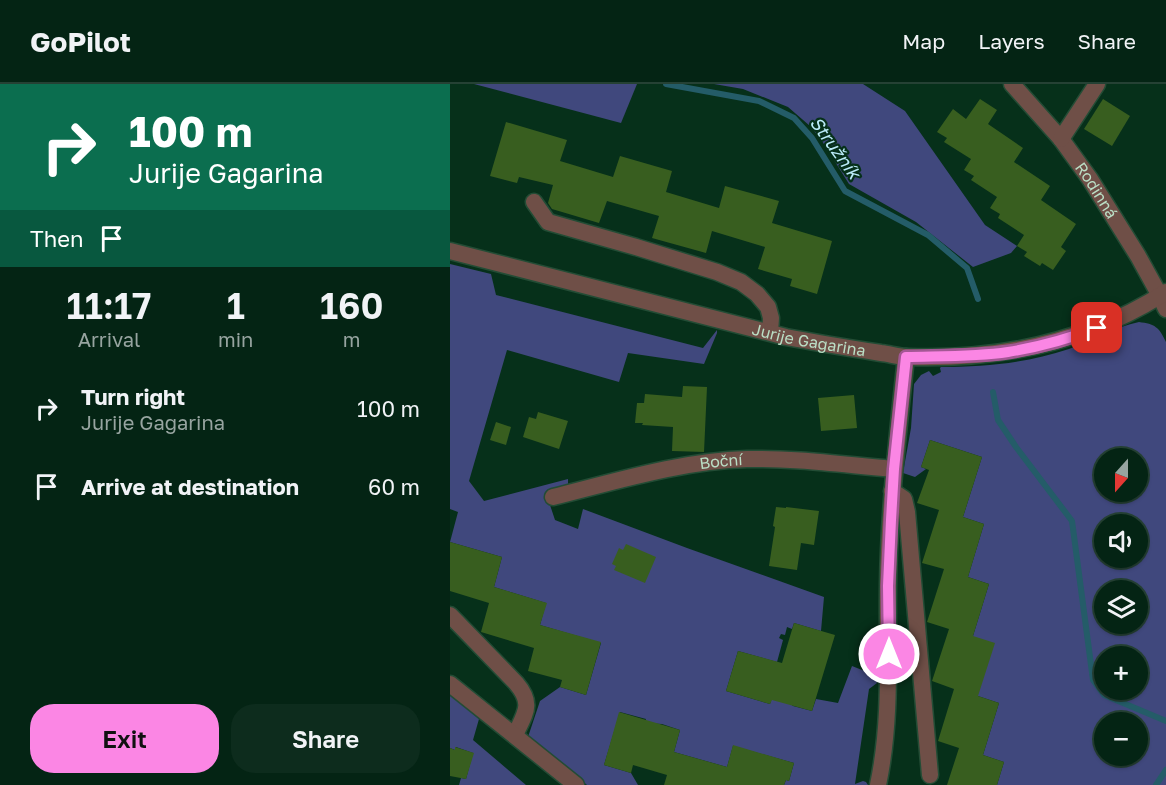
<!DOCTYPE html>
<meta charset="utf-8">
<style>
:root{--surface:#042414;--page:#0d2c1d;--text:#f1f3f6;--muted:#97a4a0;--line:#254134;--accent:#fb86e4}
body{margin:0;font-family:"Golos Text",sans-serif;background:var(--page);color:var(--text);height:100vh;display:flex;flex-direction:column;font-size:22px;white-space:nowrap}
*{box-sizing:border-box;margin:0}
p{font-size:20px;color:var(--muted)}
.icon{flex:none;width:33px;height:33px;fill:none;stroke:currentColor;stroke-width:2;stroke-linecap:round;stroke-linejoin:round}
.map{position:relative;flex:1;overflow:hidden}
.drawer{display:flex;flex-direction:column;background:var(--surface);width:450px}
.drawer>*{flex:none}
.top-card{background:#0b6e4f;color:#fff;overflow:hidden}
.needle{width:39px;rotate:201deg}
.fabs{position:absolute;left:644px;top:364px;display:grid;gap:12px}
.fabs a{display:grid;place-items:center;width:54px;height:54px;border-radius:50%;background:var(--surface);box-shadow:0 2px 4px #0004,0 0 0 2px var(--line);font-size:30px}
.pin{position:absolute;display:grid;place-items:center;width:51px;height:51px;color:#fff;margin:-26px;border-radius:12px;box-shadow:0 3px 9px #0006}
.me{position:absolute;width:66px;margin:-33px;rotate:0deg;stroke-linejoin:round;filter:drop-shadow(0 0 4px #0008)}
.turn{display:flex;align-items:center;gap:21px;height:126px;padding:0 30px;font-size:27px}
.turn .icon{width:78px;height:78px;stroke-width:2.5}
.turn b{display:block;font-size:42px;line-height:51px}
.then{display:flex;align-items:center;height:57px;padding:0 30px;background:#0003;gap:12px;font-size:22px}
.eta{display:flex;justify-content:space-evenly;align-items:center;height:102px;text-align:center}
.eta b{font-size:36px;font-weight:600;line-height:42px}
.cta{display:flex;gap:12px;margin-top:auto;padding:12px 30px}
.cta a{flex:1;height:69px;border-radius:24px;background:var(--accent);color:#111;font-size:24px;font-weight:600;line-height:69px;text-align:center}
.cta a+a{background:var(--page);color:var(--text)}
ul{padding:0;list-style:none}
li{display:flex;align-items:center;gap:18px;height:78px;padding:0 30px}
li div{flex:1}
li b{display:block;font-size:22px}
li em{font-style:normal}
header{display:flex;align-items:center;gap:36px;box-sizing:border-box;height:84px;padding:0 30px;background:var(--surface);border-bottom:2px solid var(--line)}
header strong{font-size:28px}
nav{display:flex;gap:33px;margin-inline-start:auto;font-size:21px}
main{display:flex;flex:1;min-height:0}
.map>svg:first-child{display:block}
.green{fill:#40487d;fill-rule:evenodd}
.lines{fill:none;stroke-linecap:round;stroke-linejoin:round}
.stream{stroke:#245c68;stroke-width:6}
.building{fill:#385e1f}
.minor-casing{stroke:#234c35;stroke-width:19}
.minor{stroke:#6f4f47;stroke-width:16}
.route-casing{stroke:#a35794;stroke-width:15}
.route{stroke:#fb86e4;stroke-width:10}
.labels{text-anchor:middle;stroke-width:4.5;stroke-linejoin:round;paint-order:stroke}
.street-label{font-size:16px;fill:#badec5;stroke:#06301a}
.water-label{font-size:18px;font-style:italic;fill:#bbebf8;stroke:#06301a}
</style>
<header>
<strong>GoPilot</strong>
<nav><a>Map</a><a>Layers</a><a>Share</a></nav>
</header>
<main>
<section class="drawer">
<div class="top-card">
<div class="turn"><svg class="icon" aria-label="right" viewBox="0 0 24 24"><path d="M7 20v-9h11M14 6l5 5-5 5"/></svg><div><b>100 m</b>Jurije Gagarina</div></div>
<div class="then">Then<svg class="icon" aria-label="arrive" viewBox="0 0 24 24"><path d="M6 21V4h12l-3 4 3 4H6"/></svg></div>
</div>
<div class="eta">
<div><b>11:17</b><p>Arrival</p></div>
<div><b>1</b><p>min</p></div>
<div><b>160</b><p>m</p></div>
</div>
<ul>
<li><svg class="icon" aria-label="right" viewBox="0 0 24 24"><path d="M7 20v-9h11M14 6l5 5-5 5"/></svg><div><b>Turn right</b><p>Jurije Gagarina</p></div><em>100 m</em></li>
<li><svg class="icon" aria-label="arrive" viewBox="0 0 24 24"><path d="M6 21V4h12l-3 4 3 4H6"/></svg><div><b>Arrive at destination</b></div><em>60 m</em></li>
</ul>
<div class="cta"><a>Exit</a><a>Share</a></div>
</section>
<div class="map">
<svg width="716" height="701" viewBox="0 0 716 701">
<rect width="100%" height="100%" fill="#06301a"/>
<g class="green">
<path d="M24,0H187L171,39Z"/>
<path d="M264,0H413L455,27L535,141L567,162L561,169L523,183L466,138L399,100L372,57L360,42L338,23L293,5Z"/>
<path d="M0,180L41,190L46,211L253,264L267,246V249L254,280L178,269L169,298L57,266L19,397L34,417L118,395V402L100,421L105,436L128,445L133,425L237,464L374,513L371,547L344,539L342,545L337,543L335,551L331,550L329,554L333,556L327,578L288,567L276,607L320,620L324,606L343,622L362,627L366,615L388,619L402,582C412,586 423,589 427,599L419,605L405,700L413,697L416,698L418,701H334L336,696L339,697L344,679L283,662L277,683L224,668L230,646L212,640L195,639L196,635L170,628L154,681L181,689L188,701H137L78,653L90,617L110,603L136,611L151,559L90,541L96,519L44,503L52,473L0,458L8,428L0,425Z"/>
<path d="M689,238C705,240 709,243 716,258V701H547L554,678L533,671L549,619L528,612L523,552L539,500L518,493L534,440L513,433L532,373L480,356L471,383L476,385L465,393L453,389L461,344L464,300L471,291L479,287L483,292L491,288L490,284L491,283C536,283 577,279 619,265C643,256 665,243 689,238ZM654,375H687V408H654ZM654,441H687V474H654ZM654,507H687V540H654ZM654,573H687V606H654ZM654,639H687V672H654Z"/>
<path d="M0,610L29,635L23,656L76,701H9L11,694L16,695L23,669L6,663L5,666L0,664Z"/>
</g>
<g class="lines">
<g class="stream">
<path d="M216,0L309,17L344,34L362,54L395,107L478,151L517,184L528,215"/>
<path d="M543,308L548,336L566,363L622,437L643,596L654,611L716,637"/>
<path d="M706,701L716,686"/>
</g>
</g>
<g class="building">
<path d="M530,15L547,26L538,40L573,64L564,78L600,102L591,116L626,140L611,163L616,167L603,186L592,179L590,182L574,172L577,168L567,162L574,151L548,134L550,130L540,124L547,113L521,96L524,92L514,86L521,75L494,58L497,54L487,48L503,25L516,35Z"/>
<path d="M653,15L680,32L662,62L634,45Z"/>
<path d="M56,38L117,56L110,77L163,93L170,72L222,87L216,108L269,124L275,102L329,117L322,139L382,157L367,210L340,202L342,195L308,185L315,163L262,147L256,169L202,154L209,132L157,117L149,139L102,125L98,119L103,101L69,93L67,99L40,92Z"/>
<path d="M233,302L257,303L254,368L222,367L223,343L192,341L193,339H185L187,319H194L195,310L232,313Z"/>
<path d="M404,311L407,344L371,347L368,314Z"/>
<path d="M88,328L118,337L109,365L73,353L79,333L86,335Z"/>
<path d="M46,338L61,343L56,361L40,356Z"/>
<path d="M480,356L532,373L513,433L534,440L518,493L539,500L523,552L545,559L528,612L549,619L533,671L554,678L547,701H497L509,664L488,657L504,605L482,597L499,545L477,538L494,485L472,479L489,426L467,419L479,386L471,383Z"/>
<path d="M326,423L336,424V423L369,427L364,461L351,459L347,486L319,482L325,443L323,442Z"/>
<path d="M0,458L52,473L44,503L97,519L90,541L151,558L136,611L110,603L112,596L78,587L84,564L31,548L39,519L0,507Z"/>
<path d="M176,460L206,473L195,499L164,486L166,482L162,480L169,464L173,466Z"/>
<path d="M344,539L385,551L362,627L322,616L320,620L276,607L288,567L332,579Z"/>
<path d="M169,628L230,646L224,668L277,683L283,661L344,679L339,697L336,696L334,701H214L217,691L183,681L181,689L154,681Z"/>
<path d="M5,663L24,669L16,695L0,692V664L5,666Z"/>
</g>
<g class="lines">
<g class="minor-casing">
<g id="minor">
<path id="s1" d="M562,0L611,55L640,95L688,172L710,212L716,225"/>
<path d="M611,55L647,0"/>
<path d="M84,118L98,138L186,163L267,188L291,198L307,210L318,223L321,234L320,248"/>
<path id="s2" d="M0,167L336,253C368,259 399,264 431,269C440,270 449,273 458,273C550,276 638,258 716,208"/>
<path d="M442,407L454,415L457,428L480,691"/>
<path id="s3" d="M103,413C167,397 231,377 297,375C346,374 395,381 444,385"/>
<path d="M0,531L66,599C84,620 75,629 65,651"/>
<path d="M0,600L126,701"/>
<path d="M428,701C442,635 437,568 438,501C439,424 448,349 456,273"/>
</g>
</g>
<use href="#minor" class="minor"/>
</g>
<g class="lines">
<g class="route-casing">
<path id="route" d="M439,570L438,502L441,436L444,385L456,273C490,272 524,273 558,268C589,263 618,255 647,244"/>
</g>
<use href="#route" class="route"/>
</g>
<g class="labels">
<g class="street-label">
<text dy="6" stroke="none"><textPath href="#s1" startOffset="136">Rodinná</textPath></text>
<text dy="6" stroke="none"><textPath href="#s2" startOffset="370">Jurije Gagarina</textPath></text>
<text dy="6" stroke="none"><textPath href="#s3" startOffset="172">Boční</textPath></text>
</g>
<g class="water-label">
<text transform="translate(385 64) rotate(54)" y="6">Stružník</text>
</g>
</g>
</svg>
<div class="fabs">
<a><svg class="needle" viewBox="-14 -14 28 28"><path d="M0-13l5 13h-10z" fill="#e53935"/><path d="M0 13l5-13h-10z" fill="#97a4a0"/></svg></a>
<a><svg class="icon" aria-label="sound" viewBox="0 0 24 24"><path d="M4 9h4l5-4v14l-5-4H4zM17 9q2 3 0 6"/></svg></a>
<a><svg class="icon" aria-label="layers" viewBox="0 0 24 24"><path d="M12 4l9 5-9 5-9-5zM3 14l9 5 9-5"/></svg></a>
<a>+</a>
<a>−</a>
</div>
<div class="pin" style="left:647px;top:244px;background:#d93025"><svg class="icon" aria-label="arrive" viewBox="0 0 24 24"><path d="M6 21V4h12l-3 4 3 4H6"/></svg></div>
<svg class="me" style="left:439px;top:570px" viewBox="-20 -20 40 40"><circle r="17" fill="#fb86e4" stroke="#fff" stroke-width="3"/><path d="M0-11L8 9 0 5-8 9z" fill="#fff"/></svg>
</div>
</main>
